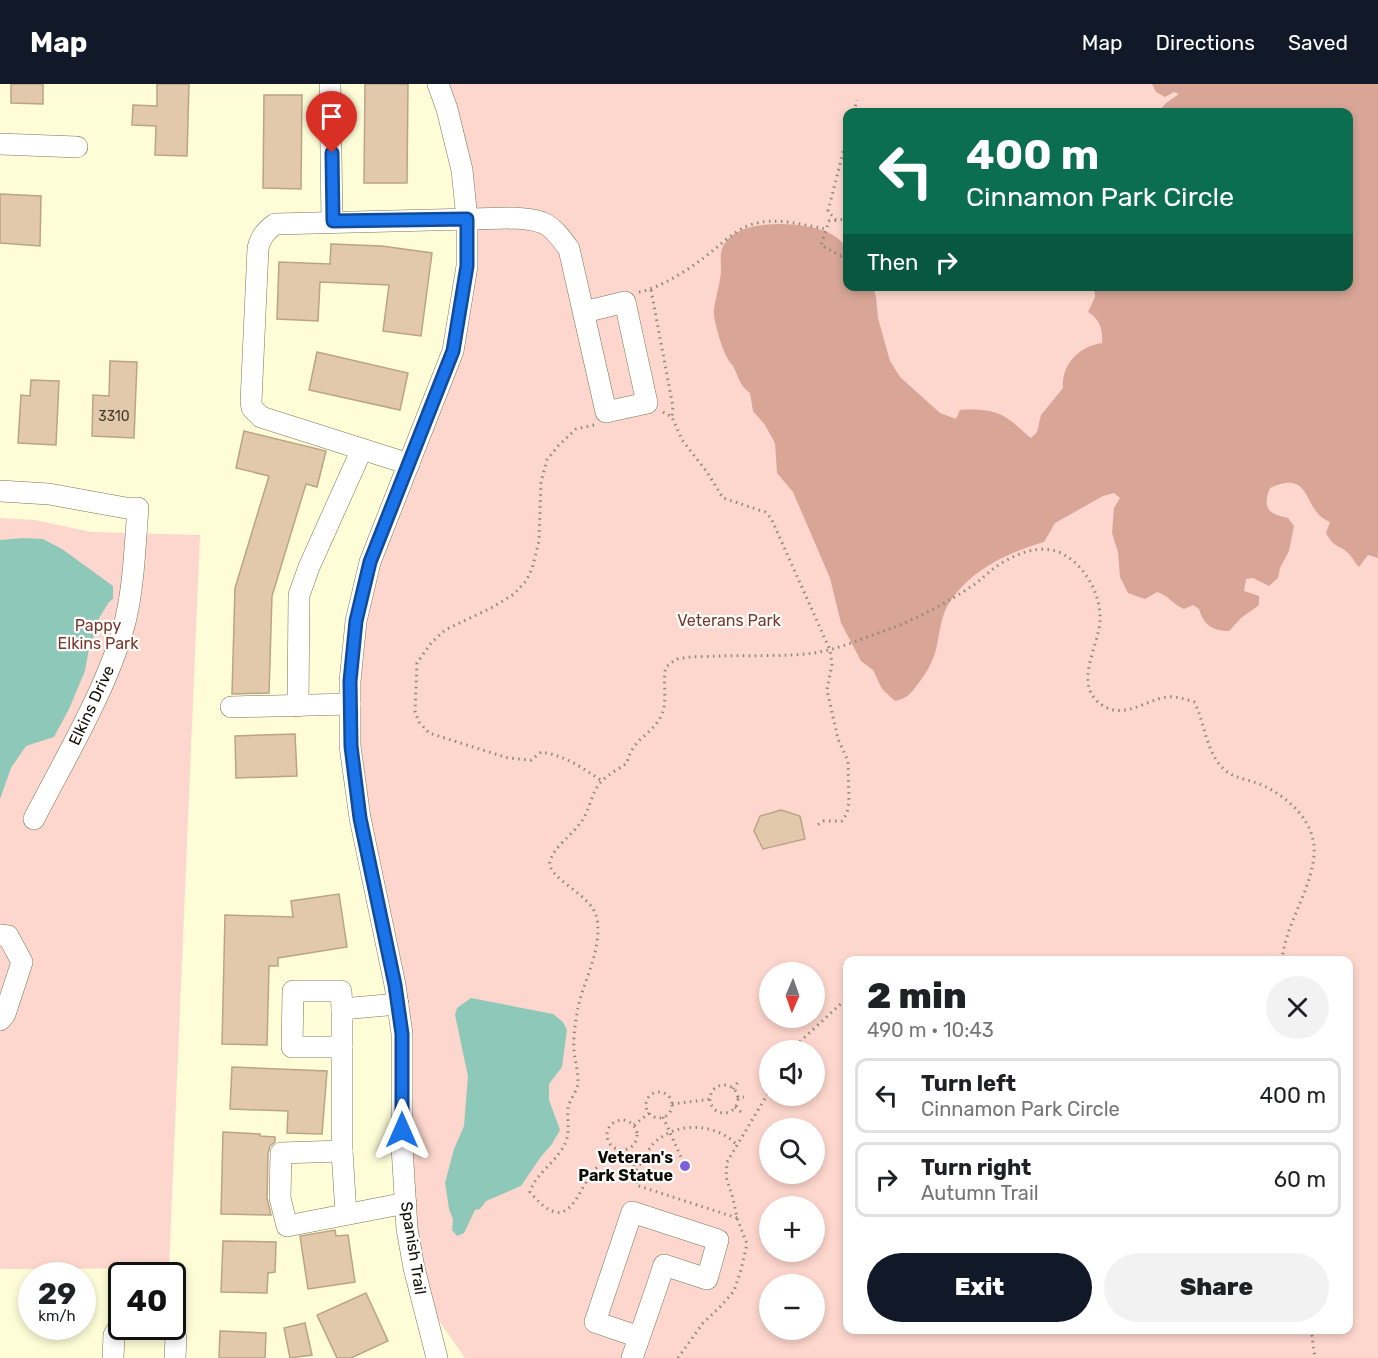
<!DOCTYPE html>
<meta charset="utf-8">
<style>
:root{--surface:#fff;--page:#f2f2f2;--text:#202124;--muted:#757577;--line:#e0e0e0;--accent:#111827}
body{margin:0;font-family:Rubik,sans-serif;background:var(--page);color:var(--text);height:100vh;display:flex;flex-direction:column;font-size:22px;white-space:nowrap}
*{box-sizing:border-box;margin:0}
p{font-size:20px;color:var(--muted)}
.icon{flex:none;width:33px;height:33px;fill:none;stroke:currentColor;stroke-width:2;stroke-linecap:round;stroke-linejoin:round}
.map{position:relative;flex:1;overflow:hidden}
.panel{position:absolute;left:843px;top:872px;width:510px;height:378px;display:flex;flex-direction:column;background:var(--surface);border-radius:12px;box-shadow:0 3px 9px #0003}
.panel>*{flex:none}
.guide{position:absolute;left:843px;top:24px;width:510px;height:183px;border-radius:12px;box-shadow:0 3px 9px #0003;background:#0b6e4f;color:#fff;overflow:hidden}
.needle{width:39px;rotate:182deg}
.tools{position:absolute;left:759px;top:878px;display:grid;gap:12px}
.tools a{display:grid;place-items:center;width:66px;height:66px;border-radius:50%;background:var(--surface);box-shadow:0 3px 9px #0003;font-size:30px}
.speed{position:absolute;left:18px;top:1178px;display:flex;gap:12px;font-size:30px;font-weight:700;text-align:center}
.speed>*{display:grid;place-content:center;width:78px;height:78px;border-radius:50%;background:var(--surface);box-shadow:0 3px 9px #0003;line-height:1}
.speed small{font-size:15px;font-weight:400}
.speed .limit{border:3px solid #111;border-radius:9px;background:#fff;color:#111}
.pin{position:absolute;display:grid;place-items:center;width:51px;height:51px;color:#fff;margin:-62px -26px;border-radius:50% 50% 50% 0;rotate:-45deg;box-shadow:0 0 6px #0007}
.pin .icon{rotate:45deg}
.me{position:absolute;width:66px;margin:-33px;rotate:0deg;stroke-linejoin:round;filter:drop-shadow(0 0 4px #0008)}
.turn{display:flex;align-items:center;gap:21px;height:126px;padding:0 24px;font-size:27px}
.turn .icon{width:78px;height:78px;stroke-width:2.5}
.turn b{display:block;font-size:42px;line-height:51px}
.then{display:flex;align-items:center;height:57px;padding:0 24px;background:#0003;gap:12px;font-size:22px}
.round{display:grid;place-items:center;flex:none;width:63px;height:63px;border-radius:32px;background:var(--page)}
.summary{display:flex;align-items:center;justify-content:space-between;height:102px;padding:0 24px}
h1{font-size:36px;font-weight:800;line-height:45px}
.action{display:flex;gap:12px;margin-top:auto;padding:12px 24px}
.action a{flex:1;height:69px;border-radius:36px;background:var(--accent);color:#fff;font-size:24px;font-weight:800;line-height:69px;text-align:center}
.action a+a{background:var(--page);color:var(--text)}
ul{padding:0;list-style:none}
li{display:flex;align-items:center;gap:18px;height:75px;margin:0 12px 9px;padding:0 12px;border:3px solid var(--line);border-radius:12px}
li div{flex:1}
li b{display:block;font-size:22px}
li em{font-style:normal}
header{display:flex;align-items:center;gap:36px;box-sizing:border-box;height:84px;padding:0 30px;background:var(--accent);color:#fff}
header strong{font-size:28px}
nav{display:flex;gap:33px;margin-inline-start:auto;font-size:21px}
.map>svg:first-child{display:block}
.green{fill:#fdd7cd;fill-rule:evenodd}
.forest{fill:#d8a597}
.water{fill:#8ec8b8}
.building{fill:#e2c9ac;stroke:#bba387;stroke-width:1.5}
.lines{fill:none;stroke-linecap:round;stroke-linejoin:round}
.minor-casing{stroke:#777655;stroke-width:22}
.path{stroke:#8c8b73;stroke-width:3;stroke-dasharray:1.5 4.5;stroke-linecap:butt}
.minor{stroke:#fff;stroke-width:21}
.route-casing{stroke:#114b97;stroke-width:15}
.route{stroke:#1a73e8;stroke-width:10}
.poi-dot{fill:#7f60da;stroke:#fff;stroke-width:2}
.labels{text-anchor:middle;stroke-width:4.5;stroke-linejoin:round;paint-order:stroke}
.number-label{font-size:14px;fill:#433c2d}
.park-label{font-size:16px;fill:#793928;stroke:#fff}
.street-label{font-size:16px;fill:#0e0d03;stroke:#fff}
.poi-label{font-size:16px;font-weight:bold;fill:#0e0d03;stroke:#fff;text-anchor:end}
</style>
<header>
<strong>Map</strong>
<nav><a>Map</a><a>Directions</a><a>Saved</a></nav>
</header>
<div class="map">
<svg width="1378" height="1274" viewBox="0 0 1378 1274">
<rect width="100%" height="100%" fill="#fefdd8"/>
<g class="green">
<path d="M435,0H1378V1274H465L421,1211L382,836L350,662L370,478L453,267L462,86ZM848,28H1348V202H848ZM848,876H1348V1245H848ZM770,888H814V933H770ZM770,966H814V1011H770ZM770,1044H814V1089H770ZM770,1122H814V1167H770ZM770,1200H814V1245H770Z"/>
<path d="M0,434L35,436L91,448L200,451L169,1184L0,1185Z"/>
</g>
<path class="forest" d="M1152,0H1378V474L1368,471L1359,483C1354,478 1353,474 1349,470C1340,460 1335,466 1326,449L1330,438C1301,427 1314,384 1270,404C1262,424 1268,430 1288,434L1294,442L1289,467L1280,484L1278,494L1269,502L1253,494L1246,495L1244,507L1259,512V521L1241,534L1229,547C1212,547 1204,541 1199,525L1193,521L1184,525C1172,520 1170,512 1157,508L1145,515L1128,509L1120,493L1118,468L1112,449L1114,424L1120,414L1114,409L1103,412L1055,439L1044,458C1009,468 973,485 951,516C940,531 940,551 935,569C931,581 925,591 917,601C911,610 905,615 895,617L882,605L873,586L861,577L841,539L830,494L793,408L777,389L775,359L765,341L753,327L750,309C739,301 739,293 733,282C732,280 729,278 728,275C723,268 715,241 714,231C713,222 721,198 721,186C721,177 719,167 725,159C741,133 810,137 833,151C838,154 843,159 847,163L848,202L873,203L876,213L878,234L890,277L900,293L940,329L956,335L960,326C976,325 994,325 1008,335C1016,340 1023,348 1031,354L1037,348L1041,331L1063,304C1061,280 1080,262 1102,259C1103,246 1100,235 1088,228L1095,213L1094,203L1348,202V28H1158L1166,19L1179,10L1174,8L1165,13L1156,8Z"/>
<g class="water">
<path d="M23,454L43,455L62,465L113,502V515L109,518L98,536L99,543L90,559L85,587L69,625L54,653L26,662L11,684L0,715V456Z"/>
<path d="M471,914L553,930L563,938L567,946L562,983L549,1000V1016L560,1046L552,1060L540,1074L521,1102L486,1117L480,1125L475,1126L464,1149L457,1152L452,1146L453,1135L449,1125L445,1099L454,1065L464,1042L468,992L455,931L457,924Z"/>
</g>
<g class="building">
<path d="M11,0H43V20L11,19Z"/>
<path d="M157,0H189L187,72L155,71L156,42L132,41L133,21L157,22Z"/>
<path d="M365,0H408L407,99H364Z"/>
<path d="M264,11H302L301,105L263,104Z"/>
<path d="M0,110L41,112L40,162L0,159Z"/>
<path d="M331,160L382,162L432,169L421,252L383,247L389,201L320,198L318,237L277,235L279,178L330,180Z"/>
<path d="M317,268L408,289L400,326L309,306Z"/>
<path d="M110,277L137,278L134,354L92,352L93,311L109,312Z"/>
<path d="M31,296L59,297L56,361L18,359L21,311L30,312Z"/>
<path d="M244,347L326,367L317,403L306,400L272,512L269,609L232,610L235,504L269,392L236,384Z"/>
<path d="M295,650L297,692L236,694L235,652Z"/>
<path d="M781,726L800,732L805,755L763,765L754,747L760,732Z"/>
<path d="M339,810L347,863L278,874V882H269L267,961L222,960L225,831L293,833L291,817Z"/>
<path d="M232,983L327,987L322,1050L287,1049L288,1027L230,1025Z"/>
<path d="M223,1048L260,1050V1052L275,1053V1058L270,1062L268,1069L267,1114L271,1131L221,1130Z"/>
<path d="M335,1146L336,1152L348,1151L355,1198L308,1205L300,1152Z"/>
<path d="M223,1157L276,1158L275,1188L268,1189L267,1209L221,1208Z"/>
<path d="M366,1209L388,1257L351,1274H337L317,1231Z"/>
<path d="M305,1239L312,1271L290,1274L284,1244Z"/>
<path d="M220,1247L266,1249L265,1274H219Z"/>
</g>
<g class="lines">
<g class="minor-casing">
<g id="minor">
<path d="M330,0L332,137"/>
<path d="M0,60L77,63"/>
<path d="M409,380L261,333L252,324L251,318L258,164C261,152 266,147 275,140L513,134C546,136 550,139 569,165L606,328L647,319L625,218L584,228"/>
<path d="M0,407L49,410L126,424H138C135,461 134,498 126,534C110,600 65,674 34,735"/>
<path d="M298,622L299,511L309,483L362,365"/>
<path d="M231,623L350,620"/>
<path d="M0,851L8,852L22,878L5,930L0,936"/>
<path d="M398,920L342,925V1067L281,1069L280,1114L287,1142L406,1119"/>
<path d="M342,963H292L293,907H341L342,925"/>
<path d="M342,1067L346,1130"/>
<path d="M168,1242L176,1254L175,1274"/>
<path d="M113,1274L114,1251L122,1238"/>
<path d="M437,1274L414,1184L407,1145L402,1063V950L395,901L360,734L350,662V597L356,537L370,478L453,267L467,182V135L462,86L447,25L438,0"/>
<path d="M632,1274C643,1243 654,1212 664,1181L707,1195L718,1156L632,1128L595,1238L639,1253"/>
</g>
</g>
<g class="path">
<path d="M854,28L857,16"/>
<path d="M848,135L829,137L821,161L841,172L848,166"/>
<path d="M836,136L828,127L848,49"/>
<path d="M651,206L673,323L672,333"/>
<path d="M639,208C661,204 693,183 711,168C724,158 736,145 753,140C776,133 803,141 826,145"/>
<path d="M663,328L672,333L682,356L707,388L723,414L765,428L771,434L830,566L832,580L827,606L838,655L848,677L849,718L847,729L842,737H823L816,742"/>
<path d="M594,341L576,345L558,362L547,376L541,398L539,457L532,485L526,497L514,510L493,523L445,546L431,559L417,579L415,628L419,638L429,649L508,674L531,676L541,668C564,671 583,684 602,697"/>
<path d="M791,966L848,913"/>
<circle cx="724" cy="1015" r="14"/>
<path d="M733,1005L738,998"/>
<circle cx="659" cy="1021" r="13"/>
<path d="M737,1014L744,1013"/>
<path d="M672,1020L711,1015"/>
<path d="M735,1023L741,1028"/>
<path d="M663,1033L685,1082"/>
<circle cx="622" cy="1051" r="15"/>
<path d="M634,1041L649,1029"/>
<path d="M636,1086C643,1077 647,1066 655,1058C678,1037 716,1039 737,1061"/>
<path d="M737,1134L636,1101L638,1092L634,1081C574,1046 587,1177 530,1108C536,1088 558,1078 566,1057C570,1047 567,1036 568,1025C569,1015 579,1006 578,996C578,985 574,975 574,964C573,951 576,936 578,923C585,894 602,865 597,835C593,810 546,795 550,777C554,763 573,750 581,738C590,727 591,708 601,698C608,690 619,685 627,679C632,654 653,651 662,630C668,616 662,598 666,583C670,580 673,577 677,575C690,572 705,573 718,572C750,571 783,573 814,569C840,565 866,553 892,544C914,536 952,516 972,502C980,497 986,490 993,485C1012,471 1038,459 1061,469C1085,481 1101,510 1100,536C1099,563 1072,601 1102,621C1124,636 1145,616 1167,613C1176,612 1185,615 1194,618C1205,638 1205,663 1220,681C1232,696 1248,694 1264,702C1291,715 1317,740 1314,772C1310,809 1286,839 1282,876"/>
<path d="M1311,1245L1315,1274"/>
<path d="M678,1274L703,1239L721,1222L734,1207L741,1186L747,1160L737,1134L733,1114L726,1093L727,1078L770,1006"/>
</g>
<use href="#minor" class="minor"/>
</g>
<g class="lines">
<g class="route-casing">
<path id="route" d="M332,69L333,137L467,135V182L453,267L370,478L356,537L350,597L351,662L360,734L395,901L402,950V1046"/>
</g>
<use href="#route" class="route"/>
</g>
<circle class="poi-dot" cx="685" cy="1082" r="6"/>
<g class="labels">
<g class="number-label">
<text x="114" y="337">3310</text>
</g>
<g class="park-label">
<text x="729" y="542">Veterans Park</text>
<text x="98" y="547">Pappy<tspan x="98" dy="18">Elkins Park</tspan></text>
</g>
<g class="street-label">
<text transform="translate(91 621) rotate(-65)" y="6">Elkins Drive</text>
<text transform="translate(414 1164) rotate(81)" y="6">Spanish Trail</text>
</g>
<g class="poi-label">
<text x="673" y="1079">Veteran's<tspan x="673" dy="18">Park Statue</tspan></text>
</g>
</g>
</svg>
<div class="tools">
<a><svg class="needle" viewBox="-14 -14 28 28"><path d="M0-13l5 13h-10z" fill="#e53935"/><path d="M0 13l5-13h-10z" fill="#757577"/></svg></a>
<a><svg class="icon" aria-label="sound" viewBox="0 0 24 24"><path d="M4 9h4l5-4v14l-5-4H4zM17 9q2 3 0 6"/></svg></a>
<a><svg class="icon" aria-label="search" viewBox="0 0 24 24"><circle cx="10" cy="10" r="6"/><path d="M15 15l6 6"/></svg></a>
<a>+</a>
<a>−</a>
</div>
<div class="speed"><div>29<small>km/h</small></div><div class="limit">40</div></div>
<div class="pin" style="left:332px;top:69px;background:#d93025"><svg class="icon" aria-label="arrive" viewBox="0 0 24 24"><path d="M6 21V4h12l-3 4 3 4H6"/></svg></div>
<svg class="me" style="left:402px;top:1046px" viewBox="-20 -20 40 40"><path d="M0-17L14 15 0 8-14 15z" fill="#1a73e8" stroke="#fff" stroke-width="4"/></svg>
<div class="guide">
<div class="turn"><svg class="icon" aria-label="left" viewBox="0 0 24 24"><path d="M17 20v-9H6M10 6l-5 5 5 5"/></svg><div><b>400 m</b>Cinnamon Park Circle</div></div>
<div class="then">Then<svg class="icon" aria-label="right" viewBox="0 0 24 24"><path d="M7 20v-9h11M14 6l5 5-5 5"/></svg></div>
</div>
<section class="panel">
<div class="summary"><div><h1>2 min</h1><p>490 m · 10:43</p></div><a class="round"><svg class="icon" aria-label="close" viewBox="0 0 24 24"><path d="M6 6l12 12M18 6L6 18"/></svg></a></div>
<ul>
<li><svg class="icon" aria-label="left" viewBox="0 0 24 24"><path d="M17 20v-9H6M10 6l-5 5 5 5"/></svg><div><b>Turn left</b><p>Cinnamon Park Circle</p></div><em>400 m</em></li>
<li><svg class="icon" aria-label="right" viewBox="0 0 24 24"><path d="M7 20v-9h11M14 6l5 5-5 5"/></svg><div><b>Turn right</b><p>Autumn Trail</p></div><em>60 m</em></li>
</ul>
<div class="action"><a>Exit</a><a>Share</a></div>
</section>
</div>
